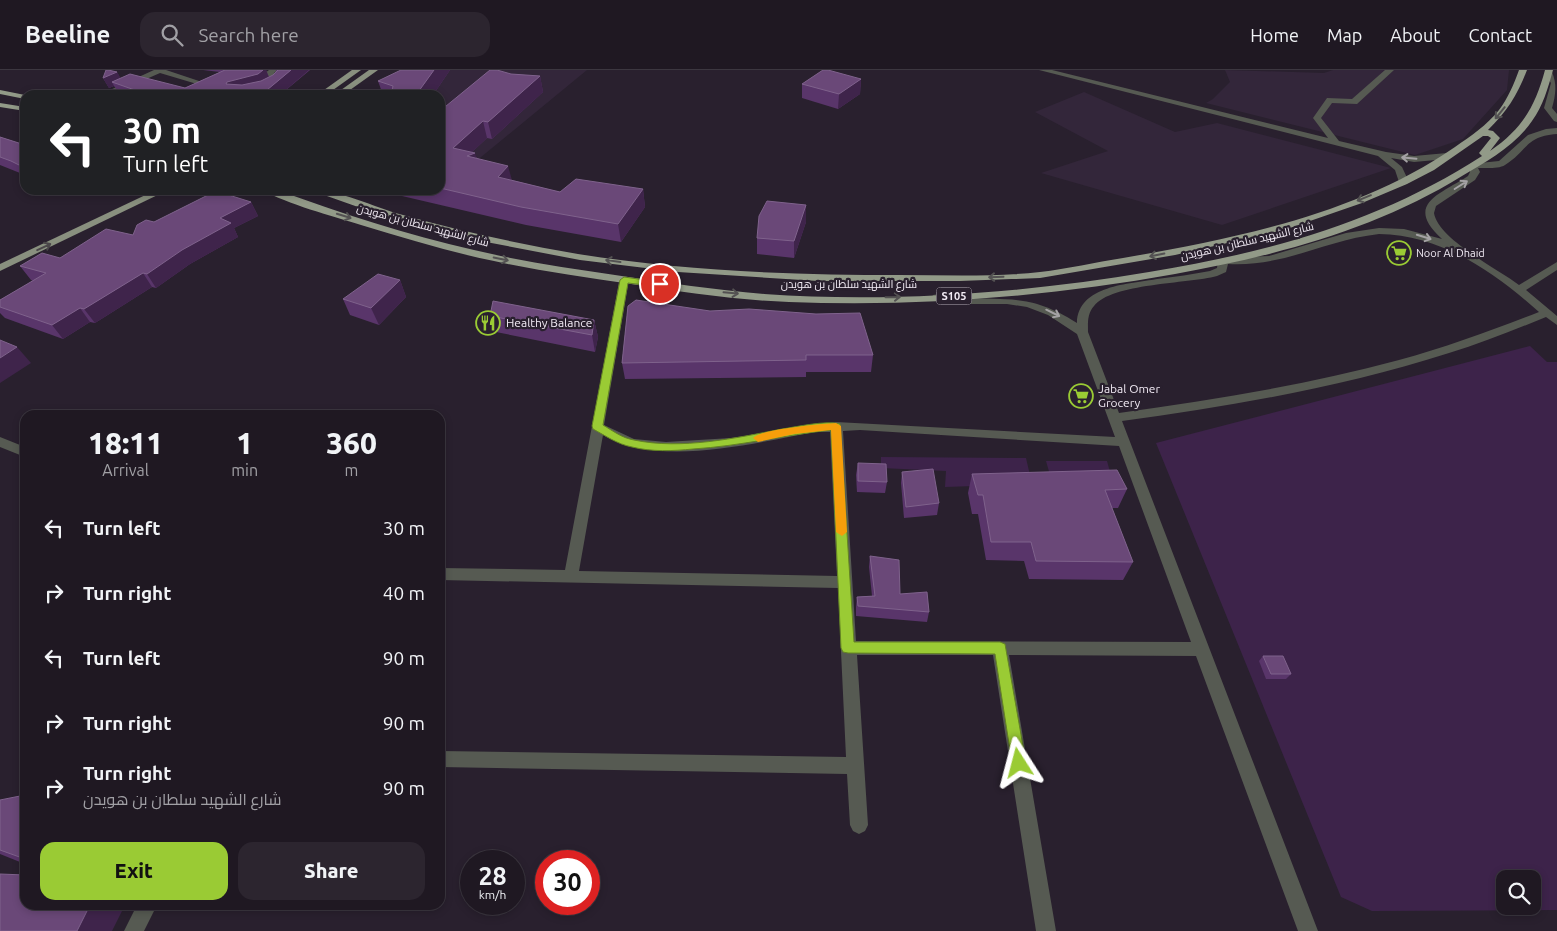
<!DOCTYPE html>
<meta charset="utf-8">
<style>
:root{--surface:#1f1822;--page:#2c252f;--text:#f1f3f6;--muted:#a1a0a5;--line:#3c3740;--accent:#9acb34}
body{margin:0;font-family:Ubuntu,Cairo,sans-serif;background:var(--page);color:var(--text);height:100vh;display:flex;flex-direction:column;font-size:19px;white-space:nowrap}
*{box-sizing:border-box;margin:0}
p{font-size:16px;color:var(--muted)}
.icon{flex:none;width:28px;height:28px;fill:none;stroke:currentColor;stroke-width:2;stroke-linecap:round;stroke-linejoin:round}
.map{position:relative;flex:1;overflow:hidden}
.drawer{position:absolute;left:20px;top:340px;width:425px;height:500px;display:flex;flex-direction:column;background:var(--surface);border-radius:15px;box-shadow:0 2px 8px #0003,0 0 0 1px var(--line)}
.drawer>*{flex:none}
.banner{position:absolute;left:20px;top:20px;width:425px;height:105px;border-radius:15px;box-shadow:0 2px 8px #0003,0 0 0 1px var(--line);background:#202124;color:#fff;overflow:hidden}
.tools{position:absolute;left:1496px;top:800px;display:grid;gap:10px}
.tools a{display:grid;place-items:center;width:45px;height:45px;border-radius:10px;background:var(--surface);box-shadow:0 2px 8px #0003,0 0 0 1px var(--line);font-size:25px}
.speed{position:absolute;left:460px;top:780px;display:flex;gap:10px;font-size:25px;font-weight:700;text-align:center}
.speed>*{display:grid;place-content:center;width:65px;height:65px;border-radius:50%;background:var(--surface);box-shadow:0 2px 8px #0003,0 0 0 1px var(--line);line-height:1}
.speed small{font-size:12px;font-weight:400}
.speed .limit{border:8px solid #d22;background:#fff;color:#111}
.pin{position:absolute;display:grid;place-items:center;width:42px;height:42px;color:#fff;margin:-21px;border:2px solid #fff;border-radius:50%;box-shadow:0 1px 5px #0007}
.me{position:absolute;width:55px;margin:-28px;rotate:351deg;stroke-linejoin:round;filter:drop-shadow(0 0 4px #0008)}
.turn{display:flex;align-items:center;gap:18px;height:105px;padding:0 20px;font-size:22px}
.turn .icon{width:65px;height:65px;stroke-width:2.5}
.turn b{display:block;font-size:35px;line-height:42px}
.eta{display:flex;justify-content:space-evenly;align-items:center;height:85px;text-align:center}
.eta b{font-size:30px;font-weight:800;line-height:35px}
.primary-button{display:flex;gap:10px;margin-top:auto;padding:10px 20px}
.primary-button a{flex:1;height:58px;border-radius:15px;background:var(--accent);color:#111;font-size:20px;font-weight:800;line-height:58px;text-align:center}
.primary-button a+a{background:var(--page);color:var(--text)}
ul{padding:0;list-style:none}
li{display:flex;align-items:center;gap:15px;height:65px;padding:0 20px}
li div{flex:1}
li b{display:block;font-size:19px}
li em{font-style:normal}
header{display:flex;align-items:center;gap:30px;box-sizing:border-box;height:70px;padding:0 25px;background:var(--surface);border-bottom:1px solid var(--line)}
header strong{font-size:24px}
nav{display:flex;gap:28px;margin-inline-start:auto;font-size:18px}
.search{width:350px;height:45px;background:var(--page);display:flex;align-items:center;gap:12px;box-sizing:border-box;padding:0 18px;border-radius:15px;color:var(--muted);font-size:19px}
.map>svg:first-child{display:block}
.built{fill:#33263a}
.green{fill:#3d234a;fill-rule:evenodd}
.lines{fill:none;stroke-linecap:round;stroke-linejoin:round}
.minor{fill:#565a52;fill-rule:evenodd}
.primary{fill:#89907f;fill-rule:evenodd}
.trunk{fill:#929a88;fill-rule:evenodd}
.wall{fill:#59356a}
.shaded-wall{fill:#3f244b}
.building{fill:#6a4878;stroke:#7f628c}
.oneway{stroke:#535152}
.oneway2{stroke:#a4a2a4}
.oneway3{stroke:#4b474a}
.route{fill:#9acb34;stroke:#648422}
.slow{fill:#f59e0b}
.labels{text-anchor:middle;stroke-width:4.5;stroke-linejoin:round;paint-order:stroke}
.far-street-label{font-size:11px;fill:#f2ebf5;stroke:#29202e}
.far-poi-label{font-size:11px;fill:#f2ebf5;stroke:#29202e;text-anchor:start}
.shield{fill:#29202e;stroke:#b6aeb9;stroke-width:1}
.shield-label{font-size:11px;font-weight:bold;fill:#f2ebf5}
.poi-label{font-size:12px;fill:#f2ebf5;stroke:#29202e;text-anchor:start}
</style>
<header>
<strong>Beeline</strong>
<div class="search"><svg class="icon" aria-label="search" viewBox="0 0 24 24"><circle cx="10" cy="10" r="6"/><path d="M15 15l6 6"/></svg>Search here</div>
<nav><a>Home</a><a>Map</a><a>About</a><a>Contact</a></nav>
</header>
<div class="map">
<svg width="1557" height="861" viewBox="0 0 1557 861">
<rect width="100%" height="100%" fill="#29202e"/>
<g class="built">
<path d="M410,0H587L475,92L440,99V25H382Z"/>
<path d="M1225,0L1324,3L1333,0H1509L1507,20L1463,69L1415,85L1206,33L1213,29L1230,12Z"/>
<path d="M1084,22L1175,62L1217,53L1391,98L1222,155L1041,103L1108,81L1035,42Z"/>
</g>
<g class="green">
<path d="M1530,276L1547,292H1557V840L1372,841L1341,827L1156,373ZM1505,809H1532V836H1505Z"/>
<path d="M881,387L1026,388L1032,414L945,417L946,401L881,398Z"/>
<path d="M1046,391H1107L1112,409L1052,412Z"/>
</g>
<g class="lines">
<g class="minor">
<path d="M154,0H166L211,15L207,17L160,3L110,25H99Z"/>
<path d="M269,0H278L274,3L282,10C269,24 252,25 233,25L264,17L273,10L265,3Z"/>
<path d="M1039,0H1052L1328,68L1313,48L1327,28L1352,29L1385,0H1394L1357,34L1332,33L1321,48L1339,71L1386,82L1414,86L1447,83L1451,86L1447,89L1414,92L1391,88L1402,97L1409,112L1404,115L1399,112L1395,100L1378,86Z"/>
<path d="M1546,2H1552C1557,14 1556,24 1552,38L1557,44V52L1554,51L1544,38L1551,13L1545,4Z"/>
<path d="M1557,58V64C1525,66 1528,81 1505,95C1499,99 1486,98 1478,98L1480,102L1475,110L1436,136L1434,143C1438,169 1498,199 1519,215L1557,192V200L1526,220L1557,246V255L1546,247C1514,260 1482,273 1449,283C1343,317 1232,336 1122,351L1318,861H1298L1196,586L1009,585L1056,861H1036L993,585H857L868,755L865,761L859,764L853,761L850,755L847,704L440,697V681L846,687L838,518L440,510V498L565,500L620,207H628L629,209L604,355L634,369L666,372L731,368L836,352L1115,367L1077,264L1048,245L1027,237L1007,234H959L933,229L932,227L933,225C942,222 954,228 964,228C1012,230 1033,225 1077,253C1078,215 1130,214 1157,209C1175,207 1193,204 1210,201L1217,198L1218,191L1223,188L1269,186L1346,163L1379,158L1404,159L1442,169C1404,134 1439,125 1468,106L1470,102V94L1499,91L1528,65L1546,59ZM1379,164C1442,165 1494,202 1539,242C1493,260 1447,277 1399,290C1307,315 1213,330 1119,343L1088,262C1088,253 1087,244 1094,236C1112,213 1187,214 1217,206L1226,202L1228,194C1285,197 1325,170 1379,164ZM860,360L1119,376L1191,572L856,571L843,361ZM815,362H830L837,506L579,501L603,365C658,398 754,373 815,362Z"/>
<path d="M0,367L25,377V387L0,377Z"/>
<path d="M137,835H157L144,861H124Z"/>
</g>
<g class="primary">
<path d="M352,0H361L326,25H317Z"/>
<path d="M369,0H378L343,25H334Z"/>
<path d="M156,120H168L0,201V194Z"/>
</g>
<g class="trunk">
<path d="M1519,0H1527C1518,24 1507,42 1488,60L1493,61L1500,68L1490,81C1522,59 1535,37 1545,0H1553C1548,18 1543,36 1532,51C1515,76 1487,91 1462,106C1375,160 1274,186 1175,204C1048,227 918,237 789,232C736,230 683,222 631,214C585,207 539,201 494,191C449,182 405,168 361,155C333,146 286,134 263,120H277C341,143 407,165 474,180C520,191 568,198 615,205C664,212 714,220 764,224C890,233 1025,223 1149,202C1267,183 1382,151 1482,86L1479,83L1491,68L1488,66H1483L1434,100L1407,114L1362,133L1284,160L1175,185L1040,208L960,211H818L678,202L580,190L465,168L375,143L310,120C341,120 373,137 403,145C461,161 519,174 578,184C684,201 792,205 899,205C946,205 994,207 1040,202C1068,199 1095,192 1123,188C1237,168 1358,144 1455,77C1471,66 1487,55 1499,40C1508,28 1514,14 1519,0Z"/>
<path d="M0,20L25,25H27H25V29L0,24Z"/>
<path d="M0,33L25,37V41L0,37Z"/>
</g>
</g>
<g class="wall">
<path d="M203,0H266L269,7L273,5L276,1V0H310L280,25H123L119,23L114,16L109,18L103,8L117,2L120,8L185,18L220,2Z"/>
<path d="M434,0H450L433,25H383L378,11Z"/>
<path d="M511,4L540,6L543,22L492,69L487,68L472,82L477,88L512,110L560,122L643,119L645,137L621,172L526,155L402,126L383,120H440V41Z"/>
<path d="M861,9L860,24L838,39L802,28V14Z"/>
<path d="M0,67L25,75V105L0,95Z"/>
<path d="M251,132L258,146L234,158L238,167L190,194L156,218L152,217L95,253L90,252L63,269L5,248L0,243V230L33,211L31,210L20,196L60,188L133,165L154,152Z"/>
<path d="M806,135V152L794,188L757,184V168Z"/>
<path d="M400,210L406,227L379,255L350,245L343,229Z"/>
<path d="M628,236L873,285L871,302H806V307L625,309L622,293Z"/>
<path d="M490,246L594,250L598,267L595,282L496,262Z"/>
<path d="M858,393L887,412L885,423L857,422L856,405Z"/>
<path d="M902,402L939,433L937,445L904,448L901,413Z"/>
<path d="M972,404L1127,419L1118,438H1112L1133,492L1123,510L1029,509L1024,491L986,490L978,444H972L968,423Z"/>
<path d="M870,486L900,524L929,542L927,552L856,546V537L857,527L872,526L869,497Z"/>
<path d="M1263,586L1291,604L1286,609H1266L1259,591Z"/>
<path d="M25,725V794L0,784V731Z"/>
</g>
<g class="shaded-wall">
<path d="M262,0H266L270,10L233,23L226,14L227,12Z"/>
<path d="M291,0H309L280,25H262L267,20Z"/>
<path d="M434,0H450L433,25H416Z"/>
<path d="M117,2L123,12H112L114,16L109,18L103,8Z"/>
<path d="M540,6L543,22L492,69L488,52Z"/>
<path d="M861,9L860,24L838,39L839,24Z"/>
<path d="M483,51L487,68L469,85L475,83L480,101L453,78Z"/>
<path d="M508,96L513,114L498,107Z"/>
<path d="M643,119L645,137L621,172L618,154Z"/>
<path d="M251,132L258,146L234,158L238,167L190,194L156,218L147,204L220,148Z"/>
<path d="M806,135V152L794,188V171Z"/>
<path d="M143,203L152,217L95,253L84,239Z"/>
<path d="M400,210L406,227L379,255L371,238Z"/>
<path d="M80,238L90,252L63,269L52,255Z"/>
<path d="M594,250L598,267L595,282L592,265Z"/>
<path d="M17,277L31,293L0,313V288Z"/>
<path d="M594,801L596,805L592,821L590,817Z"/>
<path d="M90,835H125L112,861H77Z"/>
</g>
<g class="building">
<path d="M106,0H108L117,2L103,8Z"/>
<path d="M225,0H263L258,4L227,12L226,14L242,15L261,11L273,5L278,0H291L267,20L262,25H149L112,12L130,4L185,18Z"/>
<path d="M401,0H434L416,25H391L393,16L378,11Z"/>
<path d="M490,0H497L511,4L540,6L488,52L483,51L453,78L475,83L467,86L508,96L498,107L560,122L576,109L643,119L618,154L521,137L440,118V41Z"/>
<path d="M823,0H828L861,9L839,24L802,14Z"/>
<path d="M0,67L25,75V98L11,91L0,87Z"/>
<path d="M216,121L251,132L220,148L231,153L182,180L147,204L143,203L84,239L80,238L52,255L0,237V230L46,203L20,196L42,183L60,188L106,159L133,165L137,155L146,150L154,152Z"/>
<path d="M767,131L806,135L794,171L757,168L759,146Z"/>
<path d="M378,204L400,210L371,238L343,229Z"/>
<path d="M636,230L710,241L749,239L816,244L860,243L873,285H806V290L622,293L628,236Z"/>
<path d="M493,231L594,250L592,265L490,246Z"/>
<path d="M0,270L17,277L0,288Z"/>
<path d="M858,393L886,394L887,412L858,411Z"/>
<path d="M933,399L939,433L906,437L902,402Z"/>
<path d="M1117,400L1127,419L1105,420L1133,492L1036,491L1031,472H991L983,425H978L972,404Z"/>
<path d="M870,486L899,490L900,524L927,522L929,542L858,536L857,527L875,526Z"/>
<path d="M1263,586H1283L1291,604H1271Z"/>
<path d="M25,725V789L0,780V730Z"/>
<path d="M589,800L594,801L590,817H589Z"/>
<path d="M0,804L25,805V835H90L77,861H0Z"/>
</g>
<defs><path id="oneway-shaft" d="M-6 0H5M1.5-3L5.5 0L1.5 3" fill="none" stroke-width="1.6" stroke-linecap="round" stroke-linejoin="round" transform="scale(1.25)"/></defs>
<g class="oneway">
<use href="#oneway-shaft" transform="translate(1500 43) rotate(129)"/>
<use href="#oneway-shaft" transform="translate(1364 128) rotate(158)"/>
<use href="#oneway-shaft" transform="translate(344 146) rotate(17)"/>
<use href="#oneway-shaft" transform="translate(1157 185) rotate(169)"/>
<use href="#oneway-shaft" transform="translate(501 189) rotate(12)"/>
<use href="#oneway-shaft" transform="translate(613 191) rotate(-172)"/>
<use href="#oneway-shaft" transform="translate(996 207) rotate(178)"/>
<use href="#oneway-shaft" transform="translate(731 223) rotate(5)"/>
<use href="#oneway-shaft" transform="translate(893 227) rotate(-1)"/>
</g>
<g class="oneway2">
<use href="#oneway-shaft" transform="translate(1409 88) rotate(-175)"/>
<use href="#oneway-shaft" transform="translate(1461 115) rotate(-32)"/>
<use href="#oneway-shaft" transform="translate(1424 167) rotate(17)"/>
<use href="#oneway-shaft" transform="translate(1053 243) rotate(26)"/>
</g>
<use class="oneway3" href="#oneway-shaft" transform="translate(44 177) rotate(-25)"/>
<path class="route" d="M624,207L660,212L664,214L660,217L628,213L603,355C613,361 622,368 634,370C681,380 736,368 782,359C796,357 826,350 840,354L854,572H1000L1005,574L1026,693L1024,698L1019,700L1014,698L1012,693L995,584L848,583L843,582L841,578L831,360C785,365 740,376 693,379C673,381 652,382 632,377C617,374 606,366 593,359L592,356L620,210Z"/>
<path class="slow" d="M836,353L841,356L847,462L842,466L836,462L831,360L794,364L758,372L753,368C761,359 821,354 836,353Z"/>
<defs>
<g id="supermarket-ring" transform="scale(1.25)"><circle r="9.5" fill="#29202e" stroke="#9acb34" stroke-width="1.5"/><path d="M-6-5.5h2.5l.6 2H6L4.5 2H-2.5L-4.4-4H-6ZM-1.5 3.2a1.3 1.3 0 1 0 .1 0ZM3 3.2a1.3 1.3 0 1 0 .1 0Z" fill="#9acb34"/></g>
<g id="restaurant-ring" transform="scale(1.25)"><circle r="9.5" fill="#29202e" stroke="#9acb34" stroke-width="1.5"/><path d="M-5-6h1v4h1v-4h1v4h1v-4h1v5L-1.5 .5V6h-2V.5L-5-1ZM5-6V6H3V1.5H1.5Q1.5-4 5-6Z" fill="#9acb34"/></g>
</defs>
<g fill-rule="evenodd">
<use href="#supermarket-ring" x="1399" y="183"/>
<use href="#restaurant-ring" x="488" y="253"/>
<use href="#supermarket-ring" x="1081" y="326"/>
</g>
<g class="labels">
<g class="far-street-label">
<text transform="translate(423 155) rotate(15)" y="4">شارع الشهيد سلطان بن هويدن</text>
<text transform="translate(1247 171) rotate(-13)" y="4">شارع الشهيد سلطان بن هويدن</text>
<text x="849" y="218">شارع الشهيد سلطان بن هويدن</text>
</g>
<g class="far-poi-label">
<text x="1416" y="187">Noor Al Dhaid</text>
</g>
<rect class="shield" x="936.5" y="217.5" width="35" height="17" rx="4"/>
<g class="shield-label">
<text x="954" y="230">S105</text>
</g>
<g class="poi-label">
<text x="506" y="257">Healthy Balance</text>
<text x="1098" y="323">Jabal Omer<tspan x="1098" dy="14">Grocery</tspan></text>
</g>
</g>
</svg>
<div class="tools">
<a><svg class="icon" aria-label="search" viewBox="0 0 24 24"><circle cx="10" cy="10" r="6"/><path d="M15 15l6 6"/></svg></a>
</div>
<div class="speed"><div>28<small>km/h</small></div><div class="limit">30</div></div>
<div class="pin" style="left:660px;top:214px;background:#d93025"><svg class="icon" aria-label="arrive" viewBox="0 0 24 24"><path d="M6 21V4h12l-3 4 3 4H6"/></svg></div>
<svg class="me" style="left:1019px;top:693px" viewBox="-20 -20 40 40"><path d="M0-17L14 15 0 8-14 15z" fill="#9acb34" stroke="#fff" stroke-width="4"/></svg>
<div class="banner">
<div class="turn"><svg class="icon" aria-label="left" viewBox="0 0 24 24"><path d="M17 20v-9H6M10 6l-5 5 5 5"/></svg><div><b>30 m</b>Turn left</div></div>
</div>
<section class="drawer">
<div class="eta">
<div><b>18:11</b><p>Arrival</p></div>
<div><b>1</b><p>min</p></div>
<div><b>360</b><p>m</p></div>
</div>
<ul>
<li><svg class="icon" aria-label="left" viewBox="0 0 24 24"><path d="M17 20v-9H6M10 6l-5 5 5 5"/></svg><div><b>Turn left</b></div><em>30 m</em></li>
<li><svg class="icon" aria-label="right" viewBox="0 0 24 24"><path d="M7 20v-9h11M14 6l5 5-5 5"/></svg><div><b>Turn right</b></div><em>40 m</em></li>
<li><svg class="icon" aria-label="left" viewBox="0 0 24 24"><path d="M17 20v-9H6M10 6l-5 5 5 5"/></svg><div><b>Turn left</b></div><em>90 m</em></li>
<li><svg class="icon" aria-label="right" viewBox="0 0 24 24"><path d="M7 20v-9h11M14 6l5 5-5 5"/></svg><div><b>Turn right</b></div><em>90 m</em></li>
<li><svg class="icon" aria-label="right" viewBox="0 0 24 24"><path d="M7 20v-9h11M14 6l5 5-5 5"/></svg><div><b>Turn right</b><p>شارع الشهيد سلطان بن هويدن</p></div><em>90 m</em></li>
</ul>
<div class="primary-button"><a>Exit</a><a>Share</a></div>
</section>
</div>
